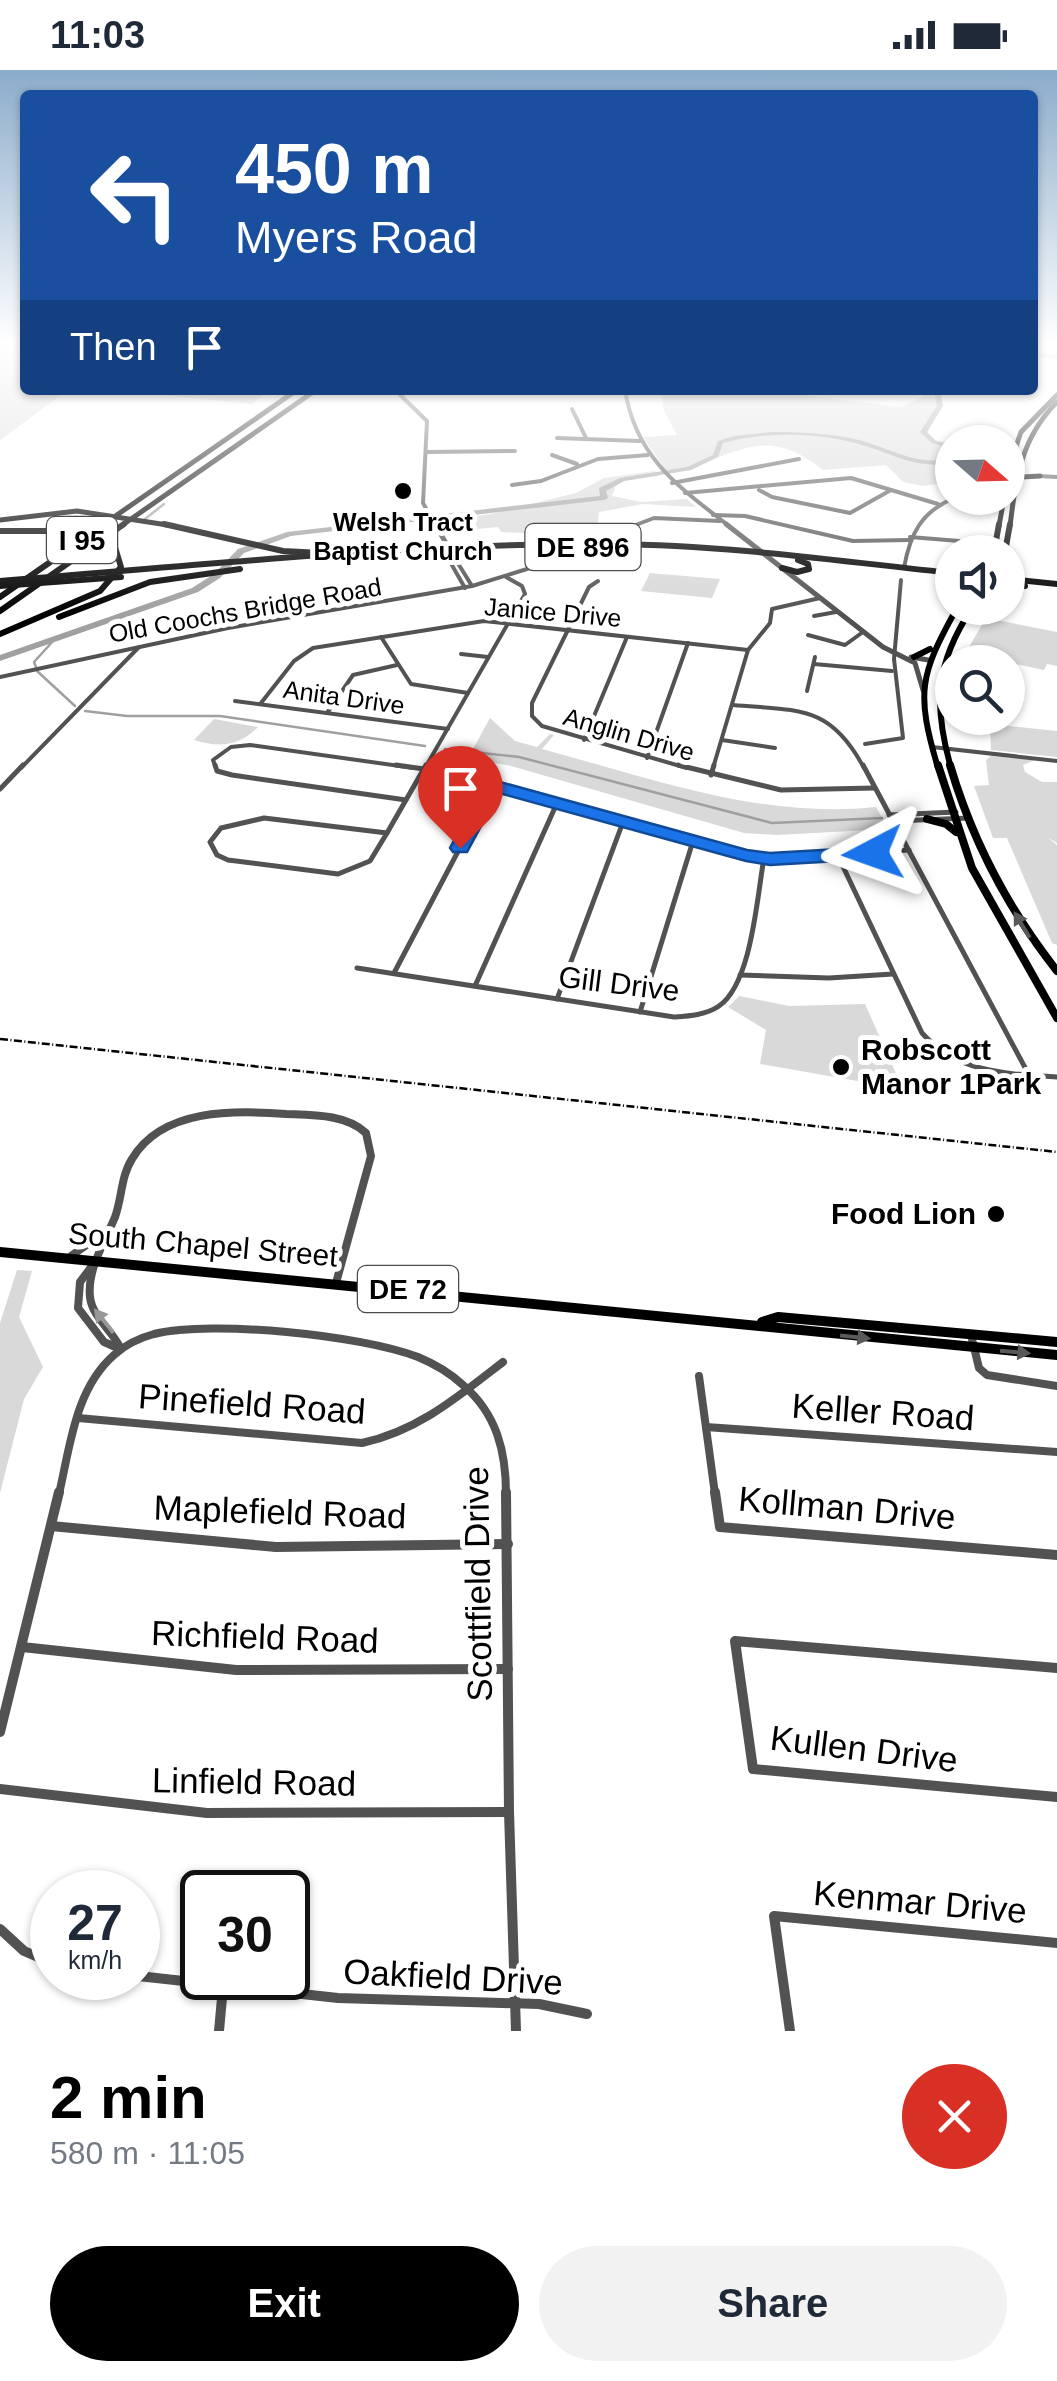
<!DOCTYPE html>
<meta charset="utf-8">
<style>
:root{--surface:#fff;--page:#f2f2f3;--text:#1f2937;--muted:#747a83;--accent:#000}
body{margin:0;font-family:Helvetica,sans-serif;background:var(--page);color:var(--text);height:100vh;display:flex;flex-direction:column;font-size:38px;white-space:nowrap}
*{box-sizing:border-box;margin:0}
p{font-size:32px;color:var(--muted)}
.icon{flex:none;width:55px;height:55px;fill:none;stroke:currentColor;stroke-width:2;stroke-linecap:round;stroke-linejoin:round}
.map{position:relative;height:1961px;overflow:hidden}
.drawer{display:flex;flex-direction:column;background:var(--surface);flex:1}
.drawer>*{flex:none}
.banner{position:absolute;left:20px;top:20px;width:1018px;height:305px;border-radius:10px;box-shadow:0 2px 8px #0004;background:#1a4fa0;color:#fff;overflow:hidden}
.needle{width:65px;rotate:110deg}
.fabs{position:absolute;left:935px;top:355px;display:grid;gap:20px}
.fabs a{display:grid;place-items:center;width:90px;height:90px;border-radius:50%;background:var(--surface);box-shadow:0 2px 8px #0004;font-size:50px}
.speed{position:absolute;left:30px;top:1800px;display:flex;gap:20px;font-size:50px;font-weight:700;text-align:center}
.speed>*{display:grid;place-content:center;width:130px;height:130px;border-radius:50%;background:var(--surface);box-shadow:0 2px 8px #0004;line-height:1}
.speed small{font-size:25px;font-weight:400}
.speed .limit{border:5px solid #111;border-radius:15px;background:#fff;color:#111}
.pin{position:absolute;display:grid;place-items:center;width:85px;height:85px;color:#fff;margin:-102px -42px;border-radius:50% 50% 50% 0;rotate:-45deg;box-shadow:0 0 10px #0007}
.pin .icon{rotate:45deg}
.me{position:absolute;width:110px;margin:-55px;rotate:266deg;stroke-linejoin:round;filter:drop-shadow(0 0 8px #0008)}
.turn{display:flex;align-items:center;gap:35px;height:210px;padding:0 50px;font-size:45px}
.turn .icon{width:130px;height:130px;stroke-width:2.5}
.turn b{display:block;font-size:70px;line-height:85px}
.then{display:flex;align-items:center;height:95px;padding:0 50px;background:#0003;gap:20px;font-size:38px}
.round{display:grid;place-items:center;flex:none;width:105px;height:105px;border-radius:52px;background:var(--page)}
.summary{display:flex;align-items:center;justify-content:space-between;height:170px;padding:0 50px}
h1{font-size:60px;font-weight:800;line-height:75px;color:var(--accent)}
.primary-button{display:flex;gap:20px;margin-top:auto;padding:20px 50px}
.primary-button a{flex:1;height:115px;border-radius:60px;background:var(--accent);color:#fff;font-size:40px;font-weight:800;line-height:115px;text-align:center}
.primary-button a+a{background:var(--page);color:var(--text)}
.status{display:flex;justify-content:space-between;align-items:center;height:70px;padding:0 50px;background:var(--surface);direction:ltr}
.status svg{height:28px;fill:currentColor}
.map>svg:first-child{display:block}
.green{fill:#d9d9d9}
.lines{fill:none;stroke-linecap:round;stroke-linejoin:round}
.stream{stroke:#a0a0a0;stroke-width:2.5}
.river{fill:#a0a0a0;fill-rule:evenodd}
.minor-far3{stroke:#525252;stroke-width:4}
.minor-far2{stroke:#525252;stroke-width:5}
.minor-far1{stroke:#525252;stroke-width:8}
.minor{stroke:#525252;stroke-width:10}
.tertiary-far1{stroke:#525252;stroke-width:4}
.tertiary{stroke:#525252;stroke-width:5}
.primary-far3{stroke:#000;stroke-width:5}
.primary-far2{stroke:#000;stroke-width:6}
.primary-far1{stroke:#000;stroke-width:8}
.primary{stroke:#000;stroke-width:10}
.trunk{stroke:#000;stroke-width:6}
.motorway-far1{stroke:#000;stroke-width:5}
.motorway{stroke:#000;stroke-width:6}
.rail{stroke:#000;stroke-width:2.5;stroke-dasharray:8 2.5 1 2.5;stroke-linecap:butt}
.oneway{fill:#595959}
.oneway2{fill:#979797}
.route{fill:#1a73e8;stroke:#114b97;stroke-width:2.5}
.poi-dot{fill:#000;stroke:#fff;stroke-width:4}
.labels{text-anchor:middle;stroke-width:10;stroke-linejoin:round;paint-order:stroke}
.far-poi-label{font-size:25px;font-weight:bold;fill:#000;stroke:#fff}
.far-street-label{font-size:25px;fill:#000;stroke:#fff}
.shield{fill:#fff;stroke:#4c4c4c;stroke-width:2.5}
.shield-label{font-size:28px;font-weight:bold;fill:#000}
.street-label{font-size:30px;fill:#000;stroke:#fff}
.poi-label{font-size:30px;font-weight:bold;fill:#000;stroke:#fff;text-anchor:start}
.near-street-label{font-size:35px;fill:#000;stroke:#fff}
</style>
<div class="status"><b>11:03</b><svg viewBox="0 0 49 12"><path d="M0 12V9h3v3zM5 12V6h3v6zM10 12V3h3v9zM15 12V0h3v12zM26 1h20v11H26zM47 4h2v5h-2z"/></svg></div>
<div class="map">
<svg width="1057" height="1961" viewBox="0 0 1057 1961">
<rect width="100%" height="100%" fill="#fff"/>
<g class="green">
<path d="M0,271H25V320H68L0,370Z"/>
<path d="M114,320H271L252,334Z"/>
<path d="M661,320H761L901,337L922,327V320H937L940,336L923,362L929,369L952,373V403L938,406L951,412L923,416L903,412L886,395L823,400C759,349 732,392 667,403L643,367L677,365L664,341Z"/>
<path d="M655,401L658,406L617,412L612,426L641,432L687,429L696,437L643,434L599,442L596,466L501,462L498,457L446,462L439,451L491,444L576,423L604,408Z"/>
<path d="M650,503L720,509L712,528L641,521Z"/>
<path d="M986,548L1057,562V596L1047,594L1044,600L983,587L984,581L969,577Z"/>
<path d="M490,648L515,671L537,677L550,664L554,665L542,679C654,709 760,749 876,737L888,759L777,765L744,763L511,696L468,688Z"/>
<path d="M214,649L258,657C239,676 220,678 194,670Z"/>
<path d="M990,654L1057,661V687L991,680Z"/>
<path d="M991,686L1035,690L1023,695L1025,702L1042,712H1057V773L1047,767L1057,775V875L1052,873L1007,768H993L974,716L989,715L986,690Z"/>
<path d="M739,926L789,936L865,934L903,1019L760,994L766,960L728,937Z"/>
<path d="M17,1200L32,1201L19,1247L43,1297L24,1329L0,1423V1253Z"/>
</g>
<g class="lines">
<g class="stream">
<path d="M145,449L164,434"/>
<path d="M36,597L34,592L54,570"/>
<path d="M37,601L75,636"/>
<path d="M85,641L127,646H220L425,676"/>
<path d="M445,679L519,687L772,753L882,748"/>
</g>
<g class="river">
<path d="M1032,282L1057,285V289L1032,286Z"/>
<path d="M934,320H940L943,336L927,362L936,371L952,375V379L932,373L920,362L937,336Z"/>
<path d="M771,362C800,362 830,363 859,370C896,380 910,394 952,390V394C909,398 894,383 855,373C813,362 764,362 723,373L718,387L691,400L624,411L606,421L608,428L604,430L291,466L244,483L220,508L198,522L0,591V585L192,518L214,504L238,479L287,462L600,426L599,418L620,408L687,397L713,385L718,371L734,366Z"/>
</g>
<g class="minor-far3">
<path d="M538,320L556,321"/>
<path d="M857,320H879"/>
<path d="M572,339L586,368"/>
<path d="M557,368L640,371"/>
<path d="M427,382L515,381"/>
<path d="M552,385L577,394"/>
<path d="M1039,406L1057,407"/>
<path d="M672,413L799,389"/>
<path d="M512,415L541,411L598,389L648,385"/>
<path d="M759,420L772,427L850,443L891,420"/>
<path d="M685,423L851,408L938,434"/>
<path d="M713,445L745,446L853,471L909,470"/>
<path d="M910,467L959,471"/>
<path d="M631,475L633,456L654,448L720,451"/>
<path d="M451,482L472,516"/>
<path d="M445,483L465,518"/>
<path d="M904,498C910,464 921,442 954,428"/>
<path d="M598,511L589,517L532,633V646L542,656L687,698"/>
<path d="M814,546L836,542"/>
<path d="M808,565L845,575L863,562"/>
<path d="M381,567L411,614L468,623"/>
<path d="M461,584L488,587"/>
<path d="M814,594L892,601"/>
<path d="M0,607L228,558L472,516L553,491"/>
<path d="M807,621L815,587"/>
<path d="M235,631L448,659"/>
<path d="M261,633L294,591L313,578L484,551L748,580"/>
<path d="M733,635C799,641 830,634 864,698"/>
<path d="M327,643L353,605L397,595"/>
<path d="M584,670L627,567"/>
<path d="M722,670L775,678"/>
<path d="M865,674L903,668L894,589L901,510"/>
<path d="M932,677L1057,691"/>
<path d="M647,688L688,573"/>
<path d="M21,698L139,577"/>
<path d="M216,698L213,690L231,677L250,675L414,698"/>
<path d="M425,698L525,524L522,516L506,507"/>
<path d="M713,698L748,580L770,553L772,539L820,528"/>
</g>
<g class="minor-far2">
<path d="M215,695L217,701L232,705L406,730"/>
<path d="M396,695L424,699"/>
<path d="M678,695L781,720L874,718"/>
<path d="M863,695L1029,1005"/>
<path d="M711,705L714,695"/>
<path d="M461,709L770,789L909,780"/>
<path d="M0,719L23,695"/>
<path d="M889,745L956,742"/>
<path d="M264,748L387,763L370,791L338,804L228,790L217,785L210,772L221,758Z"/>
<path d="M893,751L970,748"/>
<path d="M387,763L426,695"/>
<path d="M838,786L922,963C957,1003 1007,1004 1057,1007"/>
<path d="M357,898L674,947C689,946 706,945 719,936C752,913 757,826 764,788"/>
<path d="M394,903L493,715"/>
<path d="M740,905L829,908L893,904"/>
<path d="M475,916L557,733"/>
<path d="M557,929L623,752"/>
<path d="M640,942L693,771"/>
</g>
<g class="minor-far1">
<path d="M71,1186L109,1159"/>
<path d="M95,1192L80,1212L78,1238L104,1272L120,1279"/>
<path d="M971,1265L979,1298L987,1305L1057,1316"/>
<path d="M121,1279C113,1261 92,1247 90,1227C87,1199 105,1172 115,1147C122,1128 121,1106 132,1089C162,1038 235,1040 286,1044C312,1045 346,1044 366,1063L371,1086L336,1213"/>
<path d="M699,1306L715,1424"/>
<path d="M78,1348L362,1373C418,1361 459,1326 503,1292"/>
<path d="M706,1357L1057,1382"/>
<path d="M59,1424C70,1377 75,1319 114,1285C125,1275 139,1268 154,1264C214,1250 360,1265 418,1287C435,1294 450,1303 463,1315C497,1344 506,1382 506,1424"/>
</g>
<g class="minor">
<path d="M506,1422L509,1742L516,1961"/>
<path d="M715,1422L720,1457L1057,1485"/>
<path d="M51,1456L276,1477L508,1474"/>
<path d="M22,1577L236,1600L508,1599"/>
<path d="M1057,1598L735,1571L753,1699L1057,1727"/>
<path d="M0,1662L59,1422"/>
<path d="M0,1719L207,1743L509,1742"/>
<path d="M0,1859L24,1881L52,1893"/>
<path d="M138,1906L338,1928L539,1934L587,1944"/>
<path d="M219,1961L223,1917"/>
<path d="M790,1961L774,1846L1057,1873"/>
</g>
<g class="tertiary-far1">
<path d="M395,320L427,351L423,433L436,456"/>
<path d="M625,320C636,388 679,417 729,456"/>
</g>
<g class="tertiary">
<path d="M435,454L451,482"/>
<path d="M726,454L883,577L915,593L923,620"/>
<path d="M911,587L928,590"/>
</g>
<g class="primary-far3">
<path d="M1008,400L1021,362L1057,325"/>
<path d="M1015,412L1022,407L1040,406"/>
<path d="M999,456L1004,428"/>
<path d="M1010,456C1016,408 1021,368 1057,332"/>
</g>
<g class="primary-far2">
<path d="M994,482L999,454"/>
<path d="M1005,482L1010,454"/>
<path d="M432,485L451,491"/>
<path d="M782,498L797,502L809,499L808,494L798,490"/>
<path d="M1008,509L1057,514"/>
<path d="M0,511C204,495 408,473 612,474C726,475 839,491 952,503"/>
<path d="M1008,516H1025"/>
<path d="M914,587L930,579"/>
<path d="M938,698C916,623 919,606 957,538"/>
<path d="M951,698C933,634 935,594 972,538"/>
</g>
<g class="primary-far1">
<path d="M938,695L972,798L1057,948"/>
<path d="M950,695C972,770 1009,840 1057,901"/>
<path d="M927,749L946,754L956,762"/>
</g>
<g class="primary">
<path d="M0,1182L1057,1285"/>
<path d="M762,1252L778,1247L1057,1272"/>
</g>
<path class="trunk" d="M0,516L121,507"/>
<g class="motorway-far1">
<path d="M0,450L77,441L174,456"/>
<path d="M101,456L297,320"/>
<path d="M121,456L316,320"/>
</g>
<g class="motorway">
<path d="M164,454L283,481L361,485"/>
<path d="M0,461H76L115,477L121,497L100,521L0,564"/>
<path d="M0,527L105,454"/>
<path d="M0,541L124,454"/>
<path d="M59,547L150,512L240,499"/>
</g>
<path class="rail" d="M0,969L1057,1082"/>
</g>
<defs><path id="oneway-solid" d="M-6-.8H1V-3.2L6.5 0L1 3.2V.8H-6Z" transform="scale(2.5)"/></defs>
<g class="oneway">
<use href="#oneway-solid" transform="translate(1022 855) rotate(-121)"/>
<use href="#oneway-solid" transform="translate(855 1267) rotate(6)"/>
<use href="#oneway-solid" transform="translate(1015 1282) rotate(5)"/>
</g>
<use class="oneway2" href="#oneway-solid" transform="translate(104 1251) rotate(-129)"/>
<linearGradient id="sky" x2="0" y2="1"><stop stop-color="#8baccb"/><stop offset="0.5" stop-color="#fff"/><stop offset="1" stop-color="#fff" stop-opacity="0"/></linearGradient>
<rect width="1057" height="545" fill="url(#sky)"/>
<path class="route" d="M493,710L747,780L770,783L873,777L883,783L873,789L770,795L746,791L499,723L467,782H453L450,778L484,716Z"/>
<g class="poi-dot">
<circle cx="403" cy="421" r="10"/>
<circle cx="841" cy="997" r="10"/>
<circle cx="996" cy="1144" r="10"/>
</g>
<g class="labels">
<g class="far-poi-label">
<text x="403" y="461">Welsh Tract<tspan x="403" dy="29">Baptist Church</tspan></text>
</g>
<g class="far-street-label">
<text transform="translate(245 540) rotate(-10)" y="9">Old Coochs Bridge Road</text>
<text transform="translate(553 542) rotate(5)" y="9">Janice Drive</text>
<text transform="translate(344 627) rotate(8)" y="9">Anita Drive</text>
<text transform="translate(629 664) rotate(16)" y="9">Anglin Drive</text>
</g>
<g class="shield">
<rect x="47" y="447" width="70" height="46" rx="8"/>
<rect x="525.5" y="454" width="115" height="46" rx="8"/>
<rect x="358" y="1196" width="100" height="46" rx="8"/>
</g>
<g class="shield-label">
<text x="82" y="480">I 95</text>
<text x="583" y="487">DE 896</text>
<text x="408" y="1229">DE 72</text>
</g>
<g class="street-label">
<text transform="translate(619 914) rotate(7)" y="10">Gill Drive</text>
<text transform="translate(203 1175) rotate(5)" y="10">South Chapel Street</text>
</g>
<g class="poi-label">
<text x="861" y="990">Robscott<tspan x="861" dy="34">Manor 1Park</tspan></text>
<text x="976" y="1154" text-anchor="end">Food Lion</text>
</g>
<g class="near-street-label">
<text transform="translate(252 1334) rotate(4)" y="12">Pinefield Road</text>
<text transform="translate(883 1342) rotate(4)" y="12">Keller Road</text>
<text transform="translate(847 1438) rotate(5)" y="12">Kollman Drive</text>
<text transform="translate(280 1442) rotate(2)" y="12">Maplefield Road</text>
<text transform="translate(478 1514) rotate(-91)" y="12">Scottfield Drive</text>
<text transform="translate(265 1567) rotate(2)" y="12">Richfield Road</text>
<text transform="translate(864 1679) rotate(7)" y="12">Kullen Drive</text>
<text transform="translate(254 1712) rotate(1)" y="12">Linfield Road</text>
<text transform="translate(920 1832) rotate(5)" y="12">Kenmar Drive</text>
<text transform="translate(453 1907) rotate(3)" y="12">Oakfield Drive</text>
</g>
</g>
</svg>
<div class="fabs">
<a><svg class="needle" viewBox="-14 -14 28 28"><path d="M0-13l5 13h-10z" fill="#e53935"/><path d="M0 13l5-13h-10z" fill="#747a83"/></svg></a>
<a><svg class="icon" aria-label="sound" viewBox="0 0 24 24"><path d="M4 9h4l5-4v14l-5-4H4zM17 9q2 3 0 6"/></svg></a>
<a><svg class="icon" aria-label="search" viewBox="0 0 24 24"><circle cx="10" cy="10" r="6"/><path d="M15 15l6 6"/></svg></a>
</div>
<div class="speed"><div>27<small>km/h</small></div><div class="limit">30</div></div>
<div class="pin" style="left:460px;top:778px;background:#d93025"><svg class="icon" aria-label="arrive" viewBox="0 0 24 24"><path d="M6 21V4h12l-3 4 3 4H6"/></svg></div>
<svg class="me" style="left:873px;top:783px" viewBox="-20 -20 40 40"><path d="M0-17L14 15 0 8-14 15z" fill="#1a73e8" stroke="#fff" stroke-width="4"/></svg>
<div class="banner">
<div class="turn"><svg class="icon" aria-label="left" viewBox="0 0 24 24"><path d="M17 20v-9H6M10 6l-5 5 5 5"/></svg><div><b>450 m</b>Myers Road</div></div>
<div class="then">Then<svg class="icon" aria-label="arrive" viewBox="0 0 24 24"><path d="M6 21V4h12l-3 4 3 4H6"/></svg></div>
</div>
</div>
<section class="drawer">
<div class="summary"><div><h1>2 min</h1><p>580 m · 11:05</p></div><a class="round" style="background:#d93025;color:#fff"><svg class="icon" aria-label="close" viewBox="0 0 24 24"><path d="M6 6l12 12M18 6L6 18"/></svg></a></div>
<div class="primary-button"><a>Exit</a><a>Share</a></div>
</section>
